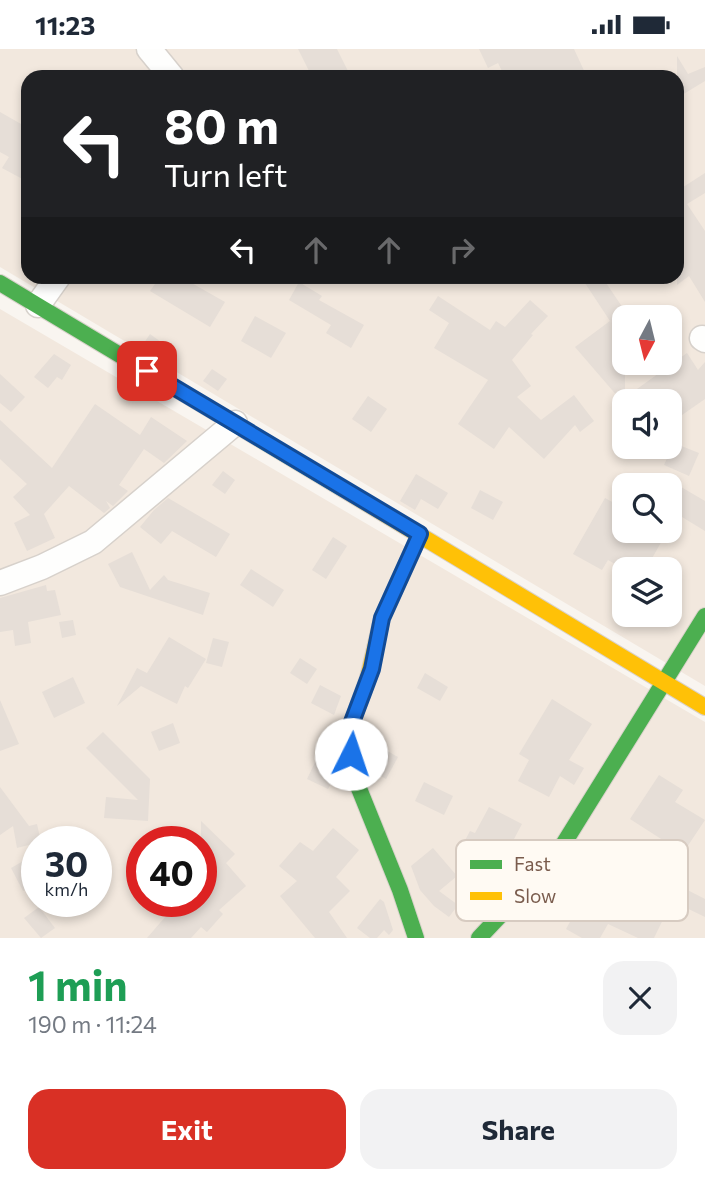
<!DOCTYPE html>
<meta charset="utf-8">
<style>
:root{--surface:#fff;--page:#f2f2f3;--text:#1f2937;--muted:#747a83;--accent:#d93025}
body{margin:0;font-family:Commissioner,sans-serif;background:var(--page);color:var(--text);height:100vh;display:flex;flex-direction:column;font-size:26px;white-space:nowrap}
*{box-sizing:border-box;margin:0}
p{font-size:23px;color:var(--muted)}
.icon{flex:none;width:38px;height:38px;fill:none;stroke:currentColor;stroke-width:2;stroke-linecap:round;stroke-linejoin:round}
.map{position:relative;height:889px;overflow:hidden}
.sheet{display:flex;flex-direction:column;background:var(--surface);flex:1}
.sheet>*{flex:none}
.banner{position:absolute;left:21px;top:21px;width:663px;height:214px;border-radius:21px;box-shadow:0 4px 10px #0003;background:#202124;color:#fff;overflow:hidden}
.needle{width:46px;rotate:187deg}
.controls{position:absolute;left:612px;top:256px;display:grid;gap:14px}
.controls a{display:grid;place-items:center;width:70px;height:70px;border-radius:14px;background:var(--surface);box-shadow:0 4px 10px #0003;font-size:35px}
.speed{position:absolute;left:21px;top:777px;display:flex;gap:14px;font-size:35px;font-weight:700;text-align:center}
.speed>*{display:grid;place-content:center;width:91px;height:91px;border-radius:50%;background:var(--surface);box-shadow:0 4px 10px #0003;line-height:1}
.speed small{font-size:18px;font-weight:400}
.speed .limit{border:10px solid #d22;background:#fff;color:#111}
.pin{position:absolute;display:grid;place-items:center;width:60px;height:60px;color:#fff;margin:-30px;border-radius:14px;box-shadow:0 4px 10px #0006}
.me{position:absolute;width:77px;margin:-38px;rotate:4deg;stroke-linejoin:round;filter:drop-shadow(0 0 5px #0008)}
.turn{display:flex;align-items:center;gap:24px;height:147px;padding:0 28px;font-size:32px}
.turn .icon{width:91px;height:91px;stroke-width:2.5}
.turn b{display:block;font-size:49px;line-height:60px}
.lanes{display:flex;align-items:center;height:66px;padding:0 28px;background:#0003;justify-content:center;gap:35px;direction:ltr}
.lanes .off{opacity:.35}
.round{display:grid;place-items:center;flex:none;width:74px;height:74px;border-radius:21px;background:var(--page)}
.summary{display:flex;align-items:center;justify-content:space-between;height:119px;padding:0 28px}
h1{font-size:42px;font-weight:700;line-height:52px;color:#1e9e55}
.button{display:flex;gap:14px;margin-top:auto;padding:14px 28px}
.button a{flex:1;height:80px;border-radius:21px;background:var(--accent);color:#fff;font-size:28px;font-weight:700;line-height:80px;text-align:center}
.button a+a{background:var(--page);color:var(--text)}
.status{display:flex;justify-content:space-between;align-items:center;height:49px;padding:0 35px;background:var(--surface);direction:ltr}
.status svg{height:19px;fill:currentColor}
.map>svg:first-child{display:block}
.residential{fill:#f2e8de;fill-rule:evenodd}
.building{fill:#e6ded7}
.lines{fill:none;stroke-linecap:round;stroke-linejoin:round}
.street-casing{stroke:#d7d1cb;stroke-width:27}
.fast-casing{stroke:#d9d2cb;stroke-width:18}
.slow-casing{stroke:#d9d2cb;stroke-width:18}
.street{stroke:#fefefd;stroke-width:24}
.fast{stroke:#4caf50;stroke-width:16}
.slow{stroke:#ffc107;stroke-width:16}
.route-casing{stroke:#114b97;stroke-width:18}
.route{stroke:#1a73e8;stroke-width:12}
.key{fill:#fffaf3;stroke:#d7cbc1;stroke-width:2}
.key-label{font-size:19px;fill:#7a5c4d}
</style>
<div class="status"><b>11:23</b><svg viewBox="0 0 49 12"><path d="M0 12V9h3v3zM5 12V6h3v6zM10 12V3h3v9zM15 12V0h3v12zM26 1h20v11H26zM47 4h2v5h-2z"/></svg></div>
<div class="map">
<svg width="705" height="889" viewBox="0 0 705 889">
<rect width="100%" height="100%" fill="#f9f5f0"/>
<g class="residential">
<path d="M0,0H705V637L0,218ZM28,28H677V228H28ZM625,268H670V313H625ZM625,352H670V397H625ZM625,436H670V481H625ZM625,520H670V565H625Z"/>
<path d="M0,260L705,673V889H0ZM37,793H96V852H37ZM142,793H201V852H142Z"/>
</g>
<g class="building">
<path d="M298,0H337L351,28H312Z"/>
<path d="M479,0H574L587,28H505L498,14L488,19Z"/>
<path d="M677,7L688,25L705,18V32L677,49Z"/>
<path d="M0,63L28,79V133L2,119L9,108L0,103Z"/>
<path d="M705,124V144L687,155L705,182V253L689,227L677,236V142Z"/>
<path d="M160,228H181L225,253L210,278L150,242Z"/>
<path d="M581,228H602L625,262V356L575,298L610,272Z"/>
<path d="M299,233L322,247L319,251L364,276L351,299L326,284L331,276L289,251Z"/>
<path d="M438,247L490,281L496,272L505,278L530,251L548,267L531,285L533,286L512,311L531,337L517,348L541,371L574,346L594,372L580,383L575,376L544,410L509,378L494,400L458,375L488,331L434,299L449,274L429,261Z"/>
<path d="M255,267L286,284L271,309L241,292Z"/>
<path d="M150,285L168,298L161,308L142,297Z"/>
<path d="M687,304L698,321L705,313V350L682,366L666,345L656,352H646L637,340Z"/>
<path d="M54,305L71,316L62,331L57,328L48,339L34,328Z"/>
<path d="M212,320L227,330L218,342L203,332Z"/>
<path d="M0,325L25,348L11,363L0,354Z"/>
<path d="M368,347L387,360L371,383L352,370Z"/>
<path d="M95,355L140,386L151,368L187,392L164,414L144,400L119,436L128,442L113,457L106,452L110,459L104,464L69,437L44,465L55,489L27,502L14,474L30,466L13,448L27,435L0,410V371L52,419Z"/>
<path d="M674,394L699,404L689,427L664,416Z"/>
<path d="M223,422L235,431L225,445L212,436Z"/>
<path d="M416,425L448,444L438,460L421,450L415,461L400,452Z"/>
<path d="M681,438L705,452V482L682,468L670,488V456Z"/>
<path d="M480,441L503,453L493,471L471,459Z"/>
<path d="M168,449L230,485L216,508L172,482L161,495L140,478L154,461Z"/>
<path d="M605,449L625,460V481H668L646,520H624L608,511L602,521L573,505Z"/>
<path d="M333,488L347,497L326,530L312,521Z"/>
<path d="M132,503L150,541L164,526L168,531L210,544L203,566L120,538L108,515Z"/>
<path d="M251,520L284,541L273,558L240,536Z"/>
<path d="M46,536L47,542L55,541L61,566L28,573L31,594L15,597L13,581L0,583V549Z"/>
<path d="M73,571L76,586L62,589L59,573Z"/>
<path d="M169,588L206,610L188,639L185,637L177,655L141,637L117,657L137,619L147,624Z"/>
<path d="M213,589L229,593L222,618L206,614Z"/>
<path d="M300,609L317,620L307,635L290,624Z"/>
<path d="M425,624L448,638L440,652L417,639Z"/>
<path d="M73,628L85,654L54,669L42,643Z"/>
<path d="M320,636L341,647L334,666L311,654Z"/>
<path d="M552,650L592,675L569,711L584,719L574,736L560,727L549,748L518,732L529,711L519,705Z"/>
<path d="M0,651L19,695L0,702Z"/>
<path d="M173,674L180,694L159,702L151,683Z"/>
<path d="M103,683L150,730L148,772L104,769L106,748L138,751L86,699Z"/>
<path d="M371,693L398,708L386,730L375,724Z"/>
<path d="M320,703L332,709L336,725L328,740L307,730Z"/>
<path d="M659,726L683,741L675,753L705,771L683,804L630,770Z"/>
<path d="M424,733L453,747L444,766L415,752Z"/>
<path d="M0,738L29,777L37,775L41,793L17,799L13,777L0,786Z"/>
<path d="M489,758L522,775L507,803L512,806L504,820L462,797L470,782L475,784Z"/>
<path d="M201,772L235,805L226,814L246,837L219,861L223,865L207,883L201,878L191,889H147L179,852H201Z"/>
<path d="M333,779L359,801L336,828L350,842L329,863L347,889H315L280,847L297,832L279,817L300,793L313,802Z"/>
<path d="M433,799L457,827L439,842L458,856L449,868L434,857L420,841L411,817Z"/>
<path d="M25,811L37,835L23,842L11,819Z"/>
<path d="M578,819L632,850L637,839L654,847L664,829L705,850V868L672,852L654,889H638L608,875L600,889H582L566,880L581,853L564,844Z"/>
<path d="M380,850L384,853L393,881L389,886L384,881L377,889H370L357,879Z"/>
<path d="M39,858L55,879L41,889L24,869Z"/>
</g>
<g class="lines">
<g class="street-casing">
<g id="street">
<path d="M149,0L172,28"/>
<path d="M38,256L58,228"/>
<path d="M702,289L705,291"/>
<path d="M0,534L42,518L93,493L235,374"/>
</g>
</g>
<g class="fast-casing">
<g id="fast">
<path d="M0,234L343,440"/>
<path d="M368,629L352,673L351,705L358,737L400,841L416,889"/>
<path d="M479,889L556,807L705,567"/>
</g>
</g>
<g class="slow-casing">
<g id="slow">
<path d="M343,440L705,658"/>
<path d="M368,629L382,569L420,485"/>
</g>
</g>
<use href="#street" class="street"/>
<use href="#fast" class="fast"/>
<use href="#slow" class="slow"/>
</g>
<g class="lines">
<g class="route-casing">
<path id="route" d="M147,322L420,485L382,569L372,620L352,673L351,705"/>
</g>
<use href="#route" class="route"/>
</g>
<rect x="456" y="791" width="232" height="81" rx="10" class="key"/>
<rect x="470" y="811" width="32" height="9" fill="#4caf50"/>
<rect x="470" y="843" width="32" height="8" fill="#ffc107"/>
<g class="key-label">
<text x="514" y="822">Fast</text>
<text x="514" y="854">Slow</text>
</g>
</svg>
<div class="controls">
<a><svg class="needle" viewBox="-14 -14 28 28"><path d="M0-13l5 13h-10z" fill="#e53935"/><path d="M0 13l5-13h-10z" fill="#747a83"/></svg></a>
<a><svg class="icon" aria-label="sound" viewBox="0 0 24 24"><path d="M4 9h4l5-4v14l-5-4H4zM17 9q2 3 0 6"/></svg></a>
<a><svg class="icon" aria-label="search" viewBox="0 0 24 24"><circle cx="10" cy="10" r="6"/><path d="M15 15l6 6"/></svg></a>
<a><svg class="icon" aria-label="layers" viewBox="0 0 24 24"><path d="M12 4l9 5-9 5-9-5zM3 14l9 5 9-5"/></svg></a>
</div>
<div class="speed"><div>30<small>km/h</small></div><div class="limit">40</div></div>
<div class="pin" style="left:147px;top:322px;background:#d93025"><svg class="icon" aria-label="arrive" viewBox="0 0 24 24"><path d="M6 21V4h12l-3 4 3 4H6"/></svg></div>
<svg class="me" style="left:351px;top:705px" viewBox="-20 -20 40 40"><circle r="19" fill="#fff"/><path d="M0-13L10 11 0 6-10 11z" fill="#1a73e8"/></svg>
<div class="banner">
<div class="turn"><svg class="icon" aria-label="left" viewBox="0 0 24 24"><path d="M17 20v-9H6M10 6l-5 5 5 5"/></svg><div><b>80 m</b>Turn left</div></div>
<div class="lanes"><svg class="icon" aria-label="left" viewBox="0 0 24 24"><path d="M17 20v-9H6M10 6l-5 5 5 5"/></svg><svg class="icon off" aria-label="ahead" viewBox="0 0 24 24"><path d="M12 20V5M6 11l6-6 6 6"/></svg><svg class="icon off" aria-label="ahead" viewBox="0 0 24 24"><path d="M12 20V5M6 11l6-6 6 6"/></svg><svg class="icon off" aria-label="right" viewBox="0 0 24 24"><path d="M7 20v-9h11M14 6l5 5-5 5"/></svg></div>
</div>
</div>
<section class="sheet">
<div class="summary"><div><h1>1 min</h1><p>190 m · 11:24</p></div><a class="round"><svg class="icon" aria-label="close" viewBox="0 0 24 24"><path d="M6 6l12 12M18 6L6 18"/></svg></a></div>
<div class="button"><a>Exit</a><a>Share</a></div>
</section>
